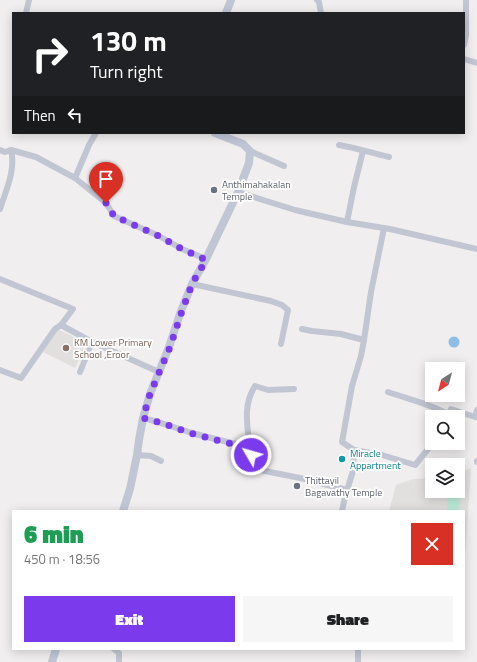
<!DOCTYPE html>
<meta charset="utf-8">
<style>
:root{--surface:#fff;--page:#f6f6f6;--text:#202124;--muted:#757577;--accent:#7c3aed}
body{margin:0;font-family:"Titillium Web",sans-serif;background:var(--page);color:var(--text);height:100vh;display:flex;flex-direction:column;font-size:15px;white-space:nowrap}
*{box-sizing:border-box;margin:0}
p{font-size:13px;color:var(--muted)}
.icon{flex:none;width:22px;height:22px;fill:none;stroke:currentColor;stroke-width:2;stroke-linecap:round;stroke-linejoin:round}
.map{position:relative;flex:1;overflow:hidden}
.sheet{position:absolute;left:12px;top:510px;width:453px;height:140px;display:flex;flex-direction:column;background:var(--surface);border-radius:0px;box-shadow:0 2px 10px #0003}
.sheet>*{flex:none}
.banner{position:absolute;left:12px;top:12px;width:453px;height:122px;border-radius:0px;box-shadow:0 2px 10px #0003;background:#202124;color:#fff;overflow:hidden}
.needle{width:26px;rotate:216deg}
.controls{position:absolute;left:425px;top:362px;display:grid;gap:8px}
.controls a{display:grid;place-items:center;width:40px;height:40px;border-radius:0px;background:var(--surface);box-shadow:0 2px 10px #0003;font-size:20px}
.pin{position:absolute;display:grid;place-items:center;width:34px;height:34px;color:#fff;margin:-41px -17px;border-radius:50% 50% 50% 0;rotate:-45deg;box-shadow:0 0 4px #0007}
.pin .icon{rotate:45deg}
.me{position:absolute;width:44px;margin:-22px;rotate:308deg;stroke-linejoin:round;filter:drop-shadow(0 0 3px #0008)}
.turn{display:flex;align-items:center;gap:14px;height:84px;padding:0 12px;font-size:18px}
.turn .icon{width:52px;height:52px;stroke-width:2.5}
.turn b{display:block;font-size:28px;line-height:34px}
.then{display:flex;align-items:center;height:38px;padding:0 12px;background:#0003;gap:8px;font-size:15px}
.round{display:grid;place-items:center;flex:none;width:42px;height:42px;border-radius:0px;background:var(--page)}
.summary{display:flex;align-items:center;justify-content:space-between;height:68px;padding:0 12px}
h1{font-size:24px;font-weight:800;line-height:30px;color:#1e9e55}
.action{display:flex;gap:8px;margin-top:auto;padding:8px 12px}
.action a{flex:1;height:46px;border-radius:0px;background:var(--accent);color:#fff;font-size:16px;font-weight:800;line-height:46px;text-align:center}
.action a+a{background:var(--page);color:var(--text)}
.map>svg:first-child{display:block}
.education{fill:#e1e0df}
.green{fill:#beecdb}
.water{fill:#8ebde6}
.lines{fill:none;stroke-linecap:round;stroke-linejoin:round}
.street{stroke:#c2c6d2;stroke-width:6}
.secondary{stroke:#c1c6d5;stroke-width:8}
.route{stroke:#7c3aed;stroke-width:7;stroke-dasharray:0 12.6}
.worship-dot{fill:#6b7280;stroke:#fff;stroke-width:1.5}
.education-dot{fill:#8d6e63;stroke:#fff;stroke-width:1.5}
.culture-dot{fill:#0f9aa8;stroke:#fff;stroke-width:1.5}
.labels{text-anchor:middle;stroke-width:3.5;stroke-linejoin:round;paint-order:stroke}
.worship-label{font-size:10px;fill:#5b616d;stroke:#fff;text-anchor:start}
.education-label{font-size:10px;fill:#785e54;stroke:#fff;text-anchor:start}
.culture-label{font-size:10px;fill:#0d838f;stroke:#fff;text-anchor:start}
</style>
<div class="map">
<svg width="477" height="662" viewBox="0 0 477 662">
<rect width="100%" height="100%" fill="#f0eeee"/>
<g class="education">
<path d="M57,329L87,343L75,368L43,352Z"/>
<path d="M471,468L464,571V511H389L396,485L413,479L432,478V491H458V473Z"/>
</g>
<path class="green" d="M458,490H462L458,511H447L448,491H458Z"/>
<circle class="water" cx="454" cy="342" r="5.5"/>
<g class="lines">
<g class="street">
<path d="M317,0L319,2L321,13"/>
<path d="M26,13L29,0"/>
<path d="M464,45L466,35V0"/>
<path d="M464,59L477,63"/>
<path d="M339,145C356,148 372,153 389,157"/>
<path d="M0,150L5,152L11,150"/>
<path d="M11,150L36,157L75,178L106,203L114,216L159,236L182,249L206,259"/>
<path d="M250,151L284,166"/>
<path d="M75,178L89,145L96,133"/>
<path d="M238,192L295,210L347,222L390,229L477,249"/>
<path d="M0,209C6,190 16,170 11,150"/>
<path d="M347,222L354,187L363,151"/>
<path d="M0,279L73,309L61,325"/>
<path d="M192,284L271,301L282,305L288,310L281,344"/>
<path d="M302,329L312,331L341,334L364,340L361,356L352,386L342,442L354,450"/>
<path d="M364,340L371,292L384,228"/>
<path d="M92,342L159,372"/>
<path d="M0,370L21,378L55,329L61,325L92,342L80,372"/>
<path d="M388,392C408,399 430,404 448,414"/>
<path d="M447,417L451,409L475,417L477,410"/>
<path d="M143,418C160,422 175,428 192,433C210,438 229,442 247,447L250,450C251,457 249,464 255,469L305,479L347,490"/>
<path d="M250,450C248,428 242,406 255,386L268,390L294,389"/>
<path d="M137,455L151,456L161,461"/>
<path d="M477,461V462"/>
<path d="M342,511L345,497L353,471L354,450L382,455L415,465L433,443"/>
<path d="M114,649L119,653V662"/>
<path d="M358,662V649"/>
</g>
<g class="secondary">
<path d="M226,13L231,0"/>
<path d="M123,511L130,489L137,455L139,440L143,418L150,394L169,347L181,311L192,284L206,259L238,192L249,163L250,151L243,144L215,133"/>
<path d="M52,662L56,649"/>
</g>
</g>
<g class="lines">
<path class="route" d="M106,203L114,216L159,236L182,249L206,260L192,284L182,311L170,347L150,394L143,418L162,423L190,433L247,448L250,450L251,455"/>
</g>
<g class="worship-dot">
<circle cx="214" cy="190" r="4"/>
<circle cx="297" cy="486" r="4"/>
</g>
<circle class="education-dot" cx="66" cy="348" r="4"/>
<circle class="culture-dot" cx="342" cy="459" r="4"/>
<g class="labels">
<g class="worship-label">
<text x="222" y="188">Anthimahakalan<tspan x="222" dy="12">Temple</tspan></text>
<text x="305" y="484">Thittayil<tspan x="305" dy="12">Bagavathy Temple</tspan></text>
</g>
<g class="education-label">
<text x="74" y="346">KM Lower Primary<tspan x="74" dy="12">School ,Eroor</tspan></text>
</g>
<g class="culture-label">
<text x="350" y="457">Miracle<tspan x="350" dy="12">Appartment</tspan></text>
</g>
</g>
</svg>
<div class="controls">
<a><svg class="needle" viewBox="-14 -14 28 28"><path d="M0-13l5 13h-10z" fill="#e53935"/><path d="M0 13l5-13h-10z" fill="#757577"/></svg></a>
<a><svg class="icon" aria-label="search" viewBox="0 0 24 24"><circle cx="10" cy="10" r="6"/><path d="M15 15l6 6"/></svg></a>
<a><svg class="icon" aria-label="layers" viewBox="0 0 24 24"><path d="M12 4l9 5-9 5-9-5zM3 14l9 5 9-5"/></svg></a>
</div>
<div class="pin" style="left:106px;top:203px;background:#d93025"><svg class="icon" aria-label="arrive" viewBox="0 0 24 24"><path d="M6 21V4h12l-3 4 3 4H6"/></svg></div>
<svg class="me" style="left:251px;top:455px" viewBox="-20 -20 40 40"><circle r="17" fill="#7c3aed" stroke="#fff" stroke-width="3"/><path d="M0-11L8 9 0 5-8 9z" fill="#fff"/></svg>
<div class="banner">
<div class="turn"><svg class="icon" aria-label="right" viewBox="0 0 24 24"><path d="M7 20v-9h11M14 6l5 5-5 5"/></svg><div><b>130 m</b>Turn right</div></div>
<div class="then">Then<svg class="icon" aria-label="left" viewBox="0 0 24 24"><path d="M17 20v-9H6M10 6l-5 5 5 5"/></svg></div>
</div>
<section class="sheet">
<div class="summary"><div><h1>6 min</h1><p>450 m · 18:56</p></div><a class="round" style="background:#d93025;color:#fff"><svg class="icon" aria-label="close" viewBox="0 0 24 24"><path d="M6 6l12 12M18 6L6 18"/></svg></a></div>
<div class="action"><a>Exit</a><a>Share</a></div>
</section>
</div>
